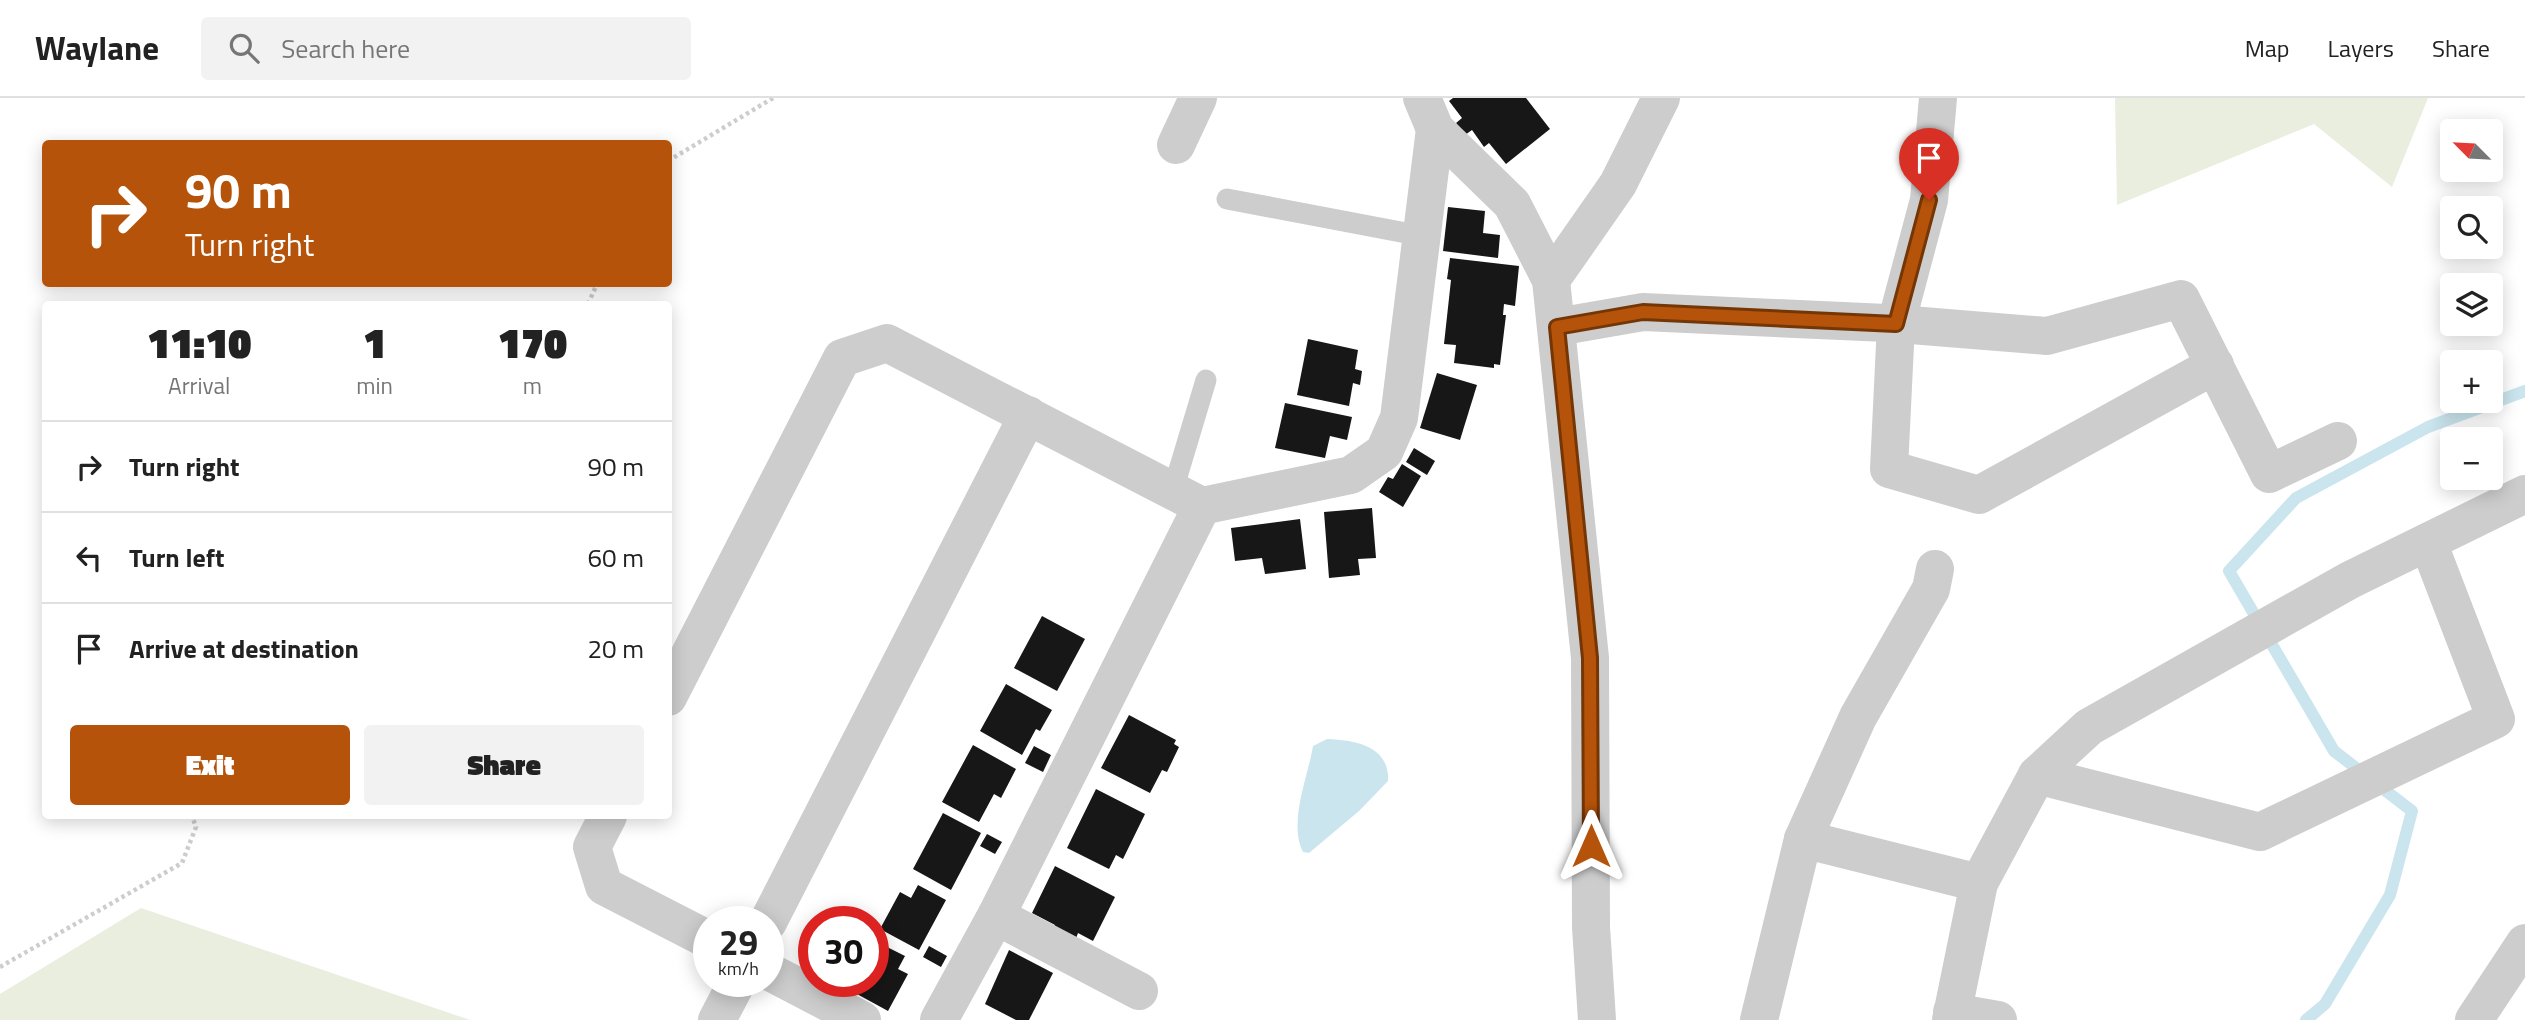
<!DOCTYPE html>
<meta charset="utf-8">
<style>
:root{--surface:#fff;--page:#f2f2f2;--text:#222;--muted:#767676;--line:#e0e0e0;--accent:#b45309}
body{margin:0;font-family:"Titillium Web",sans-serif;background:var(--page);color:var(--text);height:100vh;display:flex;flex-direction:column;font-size:26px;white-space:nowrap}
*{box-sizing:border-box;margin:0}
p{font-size:23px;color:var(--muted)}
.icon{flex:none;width:38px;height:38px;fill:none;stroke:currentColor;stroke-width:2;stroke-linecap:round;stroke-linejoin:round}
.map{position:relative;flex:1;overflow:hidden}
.panel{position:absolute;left:42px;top:203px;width:630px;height:518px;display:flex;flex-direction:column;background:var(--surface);border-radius:7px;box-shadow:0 4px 18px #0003}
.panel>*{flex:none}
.guide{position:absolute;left:42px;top:42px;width:630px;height:147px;border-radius:7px;box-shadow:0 4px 18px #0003;background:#b45309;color:#fff;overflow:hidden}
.needle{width:46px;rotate:294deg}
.buttons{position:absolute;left:2440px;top:21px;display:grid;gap:14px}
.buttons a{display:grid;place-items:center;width:63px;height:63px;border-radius:7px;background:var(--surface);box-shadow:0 4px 18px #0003;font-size:35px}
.speed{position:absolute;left:693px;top:808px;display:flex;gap:14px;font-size:35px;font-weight:700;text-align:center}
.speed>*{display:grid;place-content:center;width:91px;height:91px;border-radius:50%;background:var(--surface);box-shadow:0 4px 18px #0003;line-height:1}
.speed small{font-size:18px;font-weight:400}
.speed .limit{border:10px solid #d22;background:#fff;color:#111}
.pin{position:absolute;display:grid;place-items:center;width:60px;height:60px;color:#fff;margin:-72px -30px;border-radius:50% 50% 50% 0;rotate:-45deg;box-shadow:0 0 7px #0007}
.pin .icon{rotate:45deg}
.me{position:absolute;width:77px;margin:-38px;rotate:0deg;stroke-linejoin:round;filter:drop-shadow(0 0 5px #0008)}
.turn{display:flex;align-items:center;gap:24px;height:147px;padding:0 28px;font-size:32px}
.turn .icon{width:91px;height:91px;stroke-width:2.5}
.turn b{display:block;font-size:49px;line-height:60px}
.eta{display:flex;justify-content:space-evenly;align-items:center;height:119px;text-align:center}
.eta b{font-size:42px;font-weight:800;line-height:49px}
.cta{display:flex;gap:14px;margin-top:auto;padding:14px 28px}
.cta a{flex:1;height:80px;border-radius:7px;background:var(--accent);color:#fff;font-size:28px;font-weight:800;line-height:80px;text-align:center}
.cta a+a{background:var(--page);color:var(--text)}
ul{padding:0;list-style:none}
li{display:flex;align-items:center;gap:21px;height:91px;padding:0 28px;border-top:2px solid var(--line)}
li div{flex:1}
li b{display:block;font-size:26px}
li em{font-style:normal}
header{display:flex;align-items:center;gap:42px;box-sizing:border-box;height:98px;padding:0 35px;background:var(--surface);border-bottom:2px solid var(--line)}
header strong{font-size:33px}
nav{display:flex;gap:38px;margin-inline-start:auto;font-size:24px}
.search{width:490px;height:63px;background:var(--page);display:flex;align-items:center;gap:18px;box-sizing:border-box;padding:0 24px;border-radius:7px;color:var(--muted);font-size:26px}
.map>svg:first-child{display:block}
.green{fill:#e9eede}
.water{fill:#cae5ee}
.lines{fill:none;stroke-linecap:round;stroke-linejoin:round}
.stream{stroke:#cae5ee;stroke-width:12}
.building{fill:#171717}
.path{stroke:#cdcdcd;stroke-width:4.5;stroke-dasharray:3.5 3.5;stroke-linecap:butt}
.service{stroke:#cdcdcd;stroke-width:21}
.minor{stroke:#cdcdcd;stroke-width:38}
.route-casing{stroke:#753606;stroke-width:18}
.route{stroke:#b45309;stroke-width:12}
</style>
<header>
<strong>Waylane</strong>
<div class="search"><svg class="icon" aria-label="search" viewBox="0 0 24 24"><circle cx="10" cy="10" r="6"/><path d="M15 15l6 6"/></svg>Search here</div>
<nav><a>Map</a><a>Layers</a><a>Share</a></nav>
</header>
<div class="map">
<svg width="2525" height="922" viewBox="0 0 2525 922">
<rect width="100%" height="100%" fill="#fff"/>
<g class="green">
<path d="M2115,0H2428L2392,89L2314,26L2117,107Z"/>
<path d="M141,810L470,922H0V896Z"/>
</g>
<path class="water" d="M1327,641C1355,642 1390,648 1388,683L1359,713L1309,755L1303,754C1288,724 1308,679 1313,648Z"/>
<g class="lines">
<path class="stream" d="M2306,922L2325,906L2390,797L2412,713L2334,653L2229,473L2296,400L2428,329L2525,293"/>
</g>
<g class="building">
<path d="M1453,0H1526L1550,31L1506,66L1489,45L1484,49L1472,32L1465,37L1456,25L1462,20L1449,3Z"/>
<path d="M1448,109L1485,113L1483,135L1500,137L1498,160L1443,153Z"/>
<path d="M1450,160L1519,168L1515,208L1504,206L1503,217H1506L1500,267L1494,266V270L1454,265L1456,247L1444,246L1451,182L1447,181Z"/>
<path d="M1308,241L1358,252L1355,271L1362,273L1360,287L1353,285L1349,308L1297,297Z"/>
<path d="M1437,275L1477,287L1460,342L1420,330Z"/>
<path d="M1285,305L1352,319L1347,342L1330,338L1325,360L1275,350Z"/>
<path d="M1414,350L1435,363L1427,377L1406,364Z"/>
<path d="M1402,366L1421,378L1403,409L1379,394L1388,379L1393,381Z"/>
<path d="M1372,410L1376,460L1358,461L1360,477L1329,480L1324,414Z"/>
<path d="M1300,421L1306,471L1265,476L1262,460L1235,463L1231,430Z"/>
<path d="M1042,518L1085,541L1057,593L1014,570Z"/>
<path d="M1006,586L1052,612L1040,633L1036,631L1022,657L980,633Z"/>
<path d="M1129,617L1176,642L1174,646L1179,649L1167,674L1162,672L1150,695L1101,670Z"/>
<path d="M973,647L1016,671L1001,700L994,696L979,724L942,704Z"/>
<path d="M1034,648L1051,657L1043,674L1025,665Z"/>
<path d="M1096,691L1145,716L1123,761L1116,757L1109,771L1067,750Z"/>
<path d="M943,715L981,735L951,792L913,771Z"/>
<path d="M987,736L1002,744L995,756L980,748Z"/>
<path d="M1055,768L1115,799L1093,843L1078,835L1075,843L1053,831L1055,827L1032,815Z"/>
<path d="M918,787L946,802L919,852L880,831L900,794L911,800Z"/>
<path d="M873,842L905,858L898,871L908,876L888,913L846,890L850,884H873Z"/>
<path d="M929,848L947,858L941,869L923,859Z"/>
<path d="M1009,852L1053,875L1029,922H1016L985,906Z"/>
</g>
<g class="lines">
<g class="path">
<path d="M668,63L773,0"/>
<path d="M588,206L597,186"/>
<path d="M0,869L182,765L196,729L192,718"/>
</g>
<g class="service">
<path d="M1227,101L1422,138"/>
<path d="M1173,392L1206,282"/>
</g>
<g class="minor">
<path d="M1422,0L1435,31L1512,106L1551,182L1590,560L1591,829L1597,922"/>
<path d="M1938,0L1929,102L1896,226L1889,371L1979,397L2215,267"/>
<path d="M1176,47L1198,0"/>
<path d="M1551,182L1618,86L1661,0"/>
<path d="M1557,229L1643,214L1886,225L2047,238L2181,201L2269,376L2338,343"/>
<path d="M668,599L842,260L887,245L1202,408"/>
<path d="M2037,677L2260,734L2496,621L2428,444"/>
<path d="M608,718L592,749L604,788L709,842"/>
<path d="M1803,741L1979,785"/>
<path d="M996,818L1139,893"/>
<path d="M768,824L1028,317"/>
<path d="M768,873L862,922"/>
<path d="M1952,914L1998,922"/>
<path d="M717,922L737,884"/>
<path d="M939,922L996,818L1202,408L1351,377L1384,354L1399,320L1435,31"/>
<path d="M1759,922L1803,741L1858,619L1931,491L1935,471"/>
<path d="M1951,922L1979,785L2037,677L2089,629L2350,482L2525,396"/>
<path d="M2474,922L2525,845"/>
</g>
</g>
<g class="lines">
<g class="route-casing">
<path id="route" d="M1591,748L1590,560L1557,229L1643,214L1896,226L1929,102"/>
</g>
<use href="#route" class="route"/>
</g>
</svg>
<div class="buttons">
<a><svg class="needle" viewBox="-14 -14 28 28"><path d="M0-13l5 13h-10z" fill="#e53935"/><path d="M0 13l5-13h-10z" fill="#767676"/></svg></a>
<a><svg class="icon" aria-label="search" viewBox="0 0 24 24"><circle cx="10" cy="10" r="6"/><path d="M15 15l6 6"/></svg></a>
<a><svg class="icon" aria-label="layers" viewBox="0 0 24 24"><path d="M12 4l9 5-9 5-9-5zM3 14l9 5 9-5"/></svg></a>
<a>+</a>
<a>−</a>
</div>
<div class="speed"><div>29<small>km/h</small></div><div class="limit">30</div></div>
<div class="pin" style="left:1929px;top:102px;background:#d93025"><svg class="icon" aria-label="arrive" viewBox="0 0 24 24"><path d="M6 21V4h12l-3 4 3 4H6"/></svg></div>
<svg class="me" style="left:1591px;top:748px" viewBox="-20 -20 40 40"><path d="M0-17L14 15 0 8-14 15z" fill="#b45309" stroke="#fff" stroke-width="4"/></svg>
<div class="guide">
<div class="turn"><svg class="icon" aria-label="right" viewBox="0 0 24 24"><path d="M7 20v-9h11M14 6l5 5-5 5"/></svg><div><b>90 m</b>Turn right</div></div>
</div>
<section class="panel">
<div class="eta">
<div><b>11:10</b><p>Arrival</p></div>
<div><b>1</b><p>min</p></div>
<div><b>170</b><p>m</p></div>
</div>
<ul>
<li><svg class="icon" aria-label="right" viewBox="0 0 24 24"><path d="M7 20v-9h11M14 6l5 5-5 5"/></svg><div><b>Turn right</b></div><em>90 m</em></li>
<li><svg class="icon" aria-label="left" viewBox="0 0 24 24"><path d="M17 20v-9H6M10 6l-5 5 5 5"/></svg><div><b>Turn left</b></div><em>60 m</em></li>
<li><svg class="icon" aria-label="arrive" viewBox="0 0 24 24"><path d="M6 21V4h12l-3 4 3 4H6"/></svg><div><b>Arrive at destination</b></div><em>20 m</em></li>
</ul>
<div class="cta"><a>Exit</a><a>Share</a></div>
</section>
</div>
